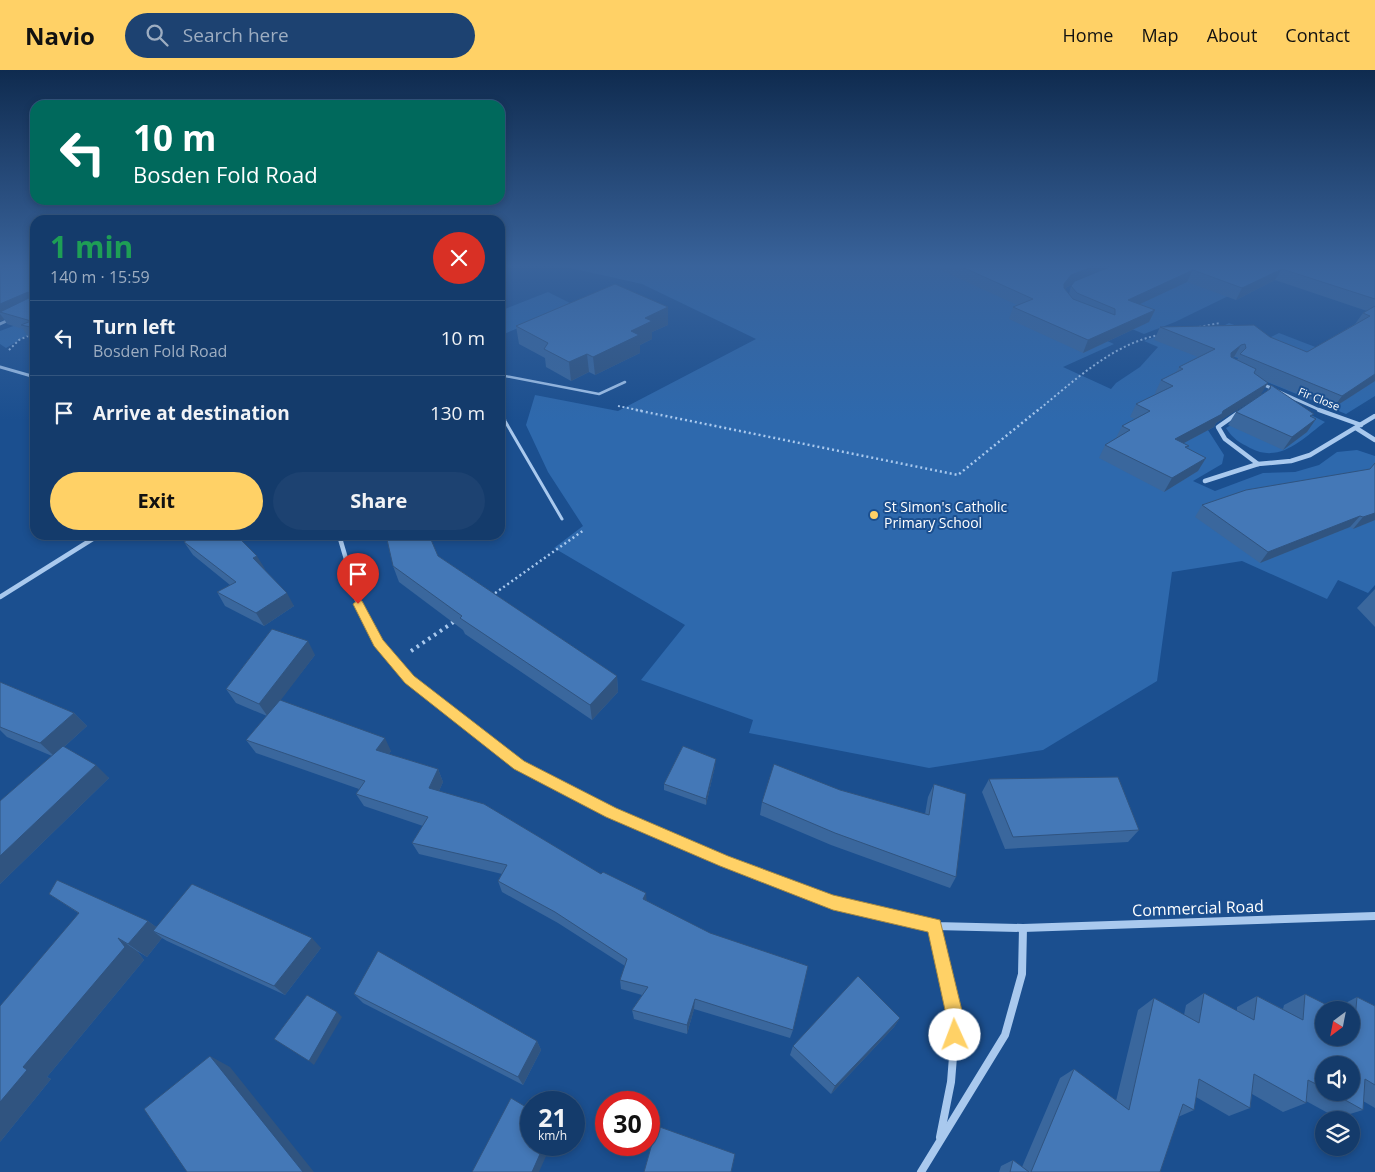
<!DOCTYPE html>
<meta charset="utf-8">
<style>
:root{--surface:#143b6b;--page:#1d4271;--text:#f1f3f6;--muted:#9dadc1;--line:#33557e;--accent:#ffd166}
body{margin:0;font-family:"Open Sans",sans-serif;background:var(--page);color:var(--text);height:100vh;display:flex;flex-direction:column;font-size:19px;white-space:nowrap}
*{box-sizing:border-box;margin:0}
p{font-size:16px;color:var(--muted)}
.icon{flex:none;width:28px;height:28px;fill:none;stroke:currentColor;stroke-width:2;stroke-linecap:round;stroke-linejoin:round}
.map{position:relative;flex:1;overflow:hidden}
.details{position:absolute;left:30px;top:145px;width:475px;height:325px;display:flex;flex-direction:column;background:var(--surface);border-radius:15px;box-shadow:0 2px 8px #0003,0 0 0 1px var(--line)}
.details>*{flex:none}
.banner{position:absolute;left:30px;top:30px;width:475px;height:105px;border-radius:15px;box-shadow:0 2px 8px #0003,0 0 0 1px var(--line);background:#00695c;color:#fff;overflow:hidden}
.needle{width:32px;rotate:212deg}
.fabs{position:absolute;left:1315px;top:931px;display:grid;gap:10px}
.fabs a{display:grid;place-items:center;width:45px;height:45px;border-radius:50%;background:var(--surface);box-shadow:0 2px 8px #0003,0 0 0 1px var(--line);font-size:25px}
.speed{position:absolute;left:520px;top:1021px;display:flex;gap:10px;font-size:25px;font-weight:700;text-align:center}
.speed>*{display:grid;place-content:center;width:65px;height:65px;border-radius:50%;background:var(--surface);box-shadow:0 2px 8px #0003,0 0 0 1px var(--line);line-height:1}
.speed small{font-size:12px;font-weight:400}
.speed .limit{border:8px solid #d22;background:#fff;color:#111}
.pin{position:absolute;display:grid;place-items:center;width:42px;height:42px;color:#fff;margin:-51px -21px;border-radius:50% 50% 50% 0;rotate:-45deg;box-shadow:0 0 5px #0007}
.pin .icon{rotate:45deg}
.me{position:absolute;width:55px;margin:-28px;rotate:358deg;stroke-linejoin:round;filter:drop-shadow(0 0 4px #0008)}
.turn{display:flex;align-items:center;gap:18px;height:105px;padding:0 20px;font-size:22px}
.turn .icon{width:65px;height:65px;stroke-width:2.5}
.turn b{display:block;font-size:35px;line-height:42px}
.round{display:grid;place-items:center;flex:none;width:52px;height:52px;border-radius:26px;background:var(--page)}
.headline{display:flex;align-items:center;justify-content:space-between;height:85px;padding:0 20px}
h1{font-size:30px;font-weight:700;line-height:38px;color:#1e9e55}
.button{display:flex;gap:10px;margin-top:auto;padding:10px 20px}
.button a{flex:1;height:58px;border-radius:30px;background:var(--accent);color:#111;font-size:20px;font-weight:700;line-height:58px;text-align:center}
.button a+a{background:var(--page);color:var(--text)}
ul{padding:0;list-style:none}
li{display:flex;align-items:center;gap:15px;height:75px;padding:0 20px;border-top:1px solid var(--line)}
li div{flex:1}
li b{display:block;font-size:19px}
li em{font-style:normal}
header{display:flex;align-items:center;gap:30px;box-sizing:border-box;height:70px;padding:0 25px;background:var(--accent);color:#111}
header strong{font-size:24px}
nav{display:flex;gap:28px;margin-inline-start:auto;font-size:18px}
.search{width:350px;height:45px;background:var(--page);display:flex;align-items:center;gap:12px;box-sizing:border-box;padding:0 18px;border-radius:28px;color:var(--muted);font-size:19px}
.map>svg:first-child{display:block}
.green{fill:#2e69ad}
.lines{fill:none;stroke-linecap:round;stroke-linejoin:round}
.path-far2{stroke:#a9c9ee;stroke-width:2;stroke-dasharray:2 2.5;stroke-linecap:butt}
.path-far1{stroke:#a9c9ee;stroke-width:2.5;stroke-dasharray:2 3;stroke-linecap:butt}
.path{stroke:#a9c9ee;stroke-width:4;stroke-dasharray:2.5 4.5;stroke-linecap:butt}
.lane-far1{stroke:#a9c9ee;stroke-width:2.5}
.lane{stroke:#a9c9ee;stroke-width:3}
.street-far3{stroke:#a9c9ee;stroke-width:3}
.street-far2{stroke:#a9c9ee;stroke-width:4.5}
.street-far1{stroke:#a9c9ee;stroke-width:5.5}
.street{stroke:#a9c9ee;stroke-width:8}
.wall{fill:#3a679d;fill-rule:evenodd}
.shaded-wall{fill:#305480}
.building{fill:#4478b7;stroke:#305480}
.route{fill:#ffd166;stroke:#a68842}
.poi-dot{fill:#ffd166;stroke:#1b4f8f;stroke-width:2}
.labels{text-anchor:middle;stroke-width:4;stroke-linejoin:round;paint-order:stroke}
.far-street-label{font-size:11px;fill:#fff;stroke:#1b4f8f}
.poi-label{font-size:14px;fill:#fff;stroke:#1b4f8f;text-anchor:start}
.near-street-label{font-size:16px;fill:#fff;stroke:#1b4f8f}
</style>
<header>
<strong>Navio</strong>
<div class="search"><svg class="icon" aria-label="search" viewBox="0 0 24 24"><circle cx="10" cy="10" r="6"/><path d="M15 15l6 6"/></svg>Search here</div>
<nav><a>Home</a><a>Map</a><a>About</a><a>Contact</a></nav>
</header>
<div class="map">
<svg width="1375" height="1102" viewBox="0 0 1375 1102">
<rect width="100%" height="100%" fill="#1b4f8f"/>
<g class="green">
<path d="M549,196H981L1071,255L1114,274L1063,297L1111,319L1116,313L1140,297L1158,277L1144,271C1171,259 1204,267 1229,253L1269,268L1279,263L1375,300V326L1346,344L1242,302L1257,295L1232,286L1206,357L1224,385L1222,394L1193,411L1215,421L1263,403L1295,402L1319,395L1337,382L1357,380L1375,386V515L1368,523L1338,510L1327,529L1242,491L1172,502L1157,611L1043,680L929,698L749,663L753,650L641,610L685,555L554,478L583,456L548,402L526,355L535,325L618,341L756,269L642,214L566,197Z"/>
<path d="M1290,196L1175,252L1144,264L1079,237L1077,226Z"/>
<path d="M548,222L574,235L504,264L500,261V241Z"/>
<path d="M16,255L35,261L6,278L0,274V261Z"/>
<path d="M1277,328L1325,352C1302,369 1280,394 1250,378C1239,372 1233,369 1226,358Z"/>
</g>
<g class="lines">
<g class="path-far2">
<path d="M1199,257L1220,253"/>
<path d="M9,280L19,270L35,263"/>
<path d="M618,336L643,341"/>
<path d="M1037,341C1073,312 1112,274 1159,265"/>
</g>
<g class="path-far1">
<path d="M636,340L958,405L1038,340"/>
<path d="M491,526L584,460"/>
</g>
<path class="path" d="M411,581L455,551"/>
<g class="lane-far1">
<path d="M500,305L599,324L625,312"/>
<path d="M500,334L502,341"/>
</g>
<path class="lane" d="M502,340L505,351L562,449"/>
<g class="street-far3">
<path d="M0,254L11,249"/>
<path d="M0,297L35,307"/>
<path d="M1262,314L1322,341"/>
</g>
<g class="street-far2">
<path d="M1319,340L1361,355"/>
<path d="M1238,343L1218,357L1225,369L1258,394"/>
<path d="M1356,358L1375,370"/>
<path d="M1205,411L1258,394L1291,391L1310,385L1375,346"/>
<path d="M339,465L358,530"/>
<path d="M0,527L99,465"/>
</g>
<path class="street-far1" d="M357,529L378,573L409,610L454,647L519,695L611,742L694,778"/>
<g class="street">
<path d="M691,777L833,832L935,856L1023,858L1375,846"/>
<path d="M935,856L956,949L951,1012L940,1067"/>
<path d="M921,1102L1005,965L1022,904L1023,858"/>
</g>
</g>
<g class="wall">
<path d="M0,196H35V269L29,268L23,259L7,254L4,249L0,251Z"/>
<path d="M932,196H1375V311L1333,338L1263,310L1260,326L1267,321L1271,315L1312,347L1307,362L1283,380L1228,355L1236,342L1259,326L1216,353L1214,357L1184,373L1187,378L1198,401L1164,422L1099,388L1105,375L1116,368L1122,356L1135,349L1130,347L1136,334L1156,324L1155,323L1161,310L1176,302L1179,297L1198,287L1154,270L1160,257L1270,267L1307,282L1355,254L1363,243L1367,241L1275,210L1236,230L1187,212L1140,234L1155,240L1149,252L1083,283L1009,249L1013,237L1017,235ZM1072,215L1071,216L1069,224L1065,219L1067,217ZM1234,287H1238V288L1237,290L1233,288Z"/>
<path d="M668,237V255L652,262V269L640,275V283L595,305L589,302L571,311L546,297L545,288L519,274L516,256Z"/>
<path d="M1375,392V450L1353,459L1350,457L1260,493L1195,447L1202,435L1370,399Z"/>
<path d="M184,465H236L294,536L264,556L225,536L217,522L230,515L193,485L184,472L189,469Z"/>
<path d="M438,486L617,606L618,622L592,650L465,564L463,560L399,512L393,496Z"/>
<path d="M1375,519V557L1357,538Z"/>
<path d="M315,585L280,630L391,681L389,684L438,699L443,712L439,721L601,804L647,831L793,960L790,968L694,939L687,964L634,949L632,940L642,925L621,919L620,910L625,896L558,853L502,822L498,811L502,804L419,784L412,773L423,756L364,736L356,724L359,719L256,683L246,670L267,646L236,633L226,619Z"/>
<path d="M0,612L74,643L87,656L64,677L109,708L0,814V731L52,686L7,667L0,660Z"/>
<path d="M715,696L706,735L664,720V714Z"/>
<path d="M989,709L1139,760L1128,772L1005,779L982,722Z"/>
<path d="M934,714L956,807L950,818L831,775L760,745L762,732L840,720L925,744L928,727Z"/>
<path d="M49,824L148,851L156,857L321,878L285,925L167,871L162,868L147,887L137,881L144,890L47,1007L51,1009L0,1072L78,843Z"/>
<path d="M1204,923L1237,941V937L1257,926L1283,939L1284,935L1305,924L1334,939L1357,927L1375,936V1038L1363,1031V1040L1337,1048L1306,1031V1033L1283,1042L1252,1024L1250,1038L1229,1046L1196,1027L1194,1040L1178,1047L1160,1102H999L1001,1096L1013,1090L1022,1097L1060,1008L1074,999L1116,1031L1138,940L1154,928L1184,945L1186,935ZM1324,940H1351V968ZM1324,995L1351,1022H1324Z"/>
<path d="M354,924L537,971L541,980L523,1015L363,933Z"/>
<path d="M900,948L894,957L831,1024L790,985L793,976Z"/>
</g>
<g class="shaded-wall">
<path d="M1094,196H1118L1067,217L1060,226L1064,214L1071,205Z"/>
<path d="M1282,199L1275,210L1236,230L1242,218Z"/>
<path d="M1193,200L1187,212L1123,242L1128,230Z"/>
<path d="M28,222L35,233L0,242V234Z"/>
<path d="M668,237V255L652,262V269L640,275V283L595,305L593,287L631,261L645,248Z"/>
<path d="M1155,240L1149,252L1083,283L1088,270Z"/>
<path d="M0,244L4,249L0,251Z"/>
<path d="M1241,275L1234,287L1224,296L1231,283Z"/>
<path d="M587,284L589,302L571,311L569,292Z"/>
<path d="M1375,304V311L1333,338L1342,326Z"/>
<path d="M1268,313L1260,326L1216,353L1214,357L1167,382L1175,369L1223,341Z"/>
<path d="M1316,349L1307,362L1283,380L1292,367Z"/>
<path d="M1206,388L1198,401L1164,422L1172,408Z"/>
<path d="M1375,443V450L1353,459L1363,447Z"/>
<path d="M1360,446L1350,457L1260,493L1268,482Z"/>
<path d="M257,486L265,499L261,502L253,488Z"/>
<path d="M287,523L294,536L264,556L256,543Z"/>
<path d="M308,571L315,585L268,647L259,634Z"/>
<path d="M617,606L618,622L592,650L590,635Z"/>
<path d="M74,643L87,656L54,686L40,673Z"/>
<path d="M385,668L391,681L383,692L376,680Z"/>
<path d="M716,689L715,696L706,735V729Z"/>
<path d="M96,695L109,708L0,814V786Z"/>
<path d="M438,699L443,712L435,730L429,718Z"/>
<path d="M646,823L647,834L643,829Z"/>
<path d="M148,851L166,864L153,861L162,868L147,887L128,874Z"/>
<path d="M118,868L137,881L144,890L47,1007L51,1009L0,1072V1032L23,997Z"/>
<path d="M312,868L321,878L285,925L274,916Z"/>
<path d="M695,929L694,939L687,964V955Z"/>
<path d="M337,942L342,947L314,995L309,991Z"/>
<path d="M900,948L894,957L831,1024L835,1016Z"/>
<path d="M537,971L541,980L523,1015L518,1007Z"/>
<path d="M210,986L230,997L314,1102H303Z"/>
<path d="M544,1075H551L539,1102H532Z"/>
</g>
<g class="building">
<path d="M6,196H35V258L21,255L31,251L0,242L29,228L31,224L28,222L0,234V199Z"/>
<path d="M960,196H1094L1071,205L1064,214V218L1073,229L1115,245V239L1077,223L1071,216L1075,211L1112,196H1375V229L1282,199L1242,218L1193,200L1128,230L1155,240L1088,270L1013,237L1033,229Z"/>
<path d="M615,214L668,237L645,248L652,251L631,261L639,265L593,287L587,284L569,292L544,279L548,273L516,256Z"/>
<path d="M1375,236V304L1342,326L1240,284L1246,278L1245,274L1241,275L1231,283V287L1256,299L1254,303L1268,313L1223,341L1222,344L1175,369L1189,376L1185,377L1206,388L1172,408L1105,375L1130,360L1122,356L1150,341L1136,334L1173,316L1161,310L1183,299L1179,297L1215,279L1160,257L1254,255L1270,267L1307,282L1370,246L1363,243Z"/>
<path d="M1271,315L1314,344L1310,346L1316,349L1292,367L1236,342L1270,319Z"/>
<path d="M1375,393V443L1363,447L1360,446L1268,482L1202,435L1246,420L1370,399Z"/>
<path d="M191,465H236L257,486L253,488L287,523L256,543L217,522L236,512L184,472L193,466Z"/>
<path d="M386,465H429L438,486L617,606L590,635L460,548L462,546L393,496Z"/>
<path d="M272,559L308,571L259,634L226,619Z"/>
<path d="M0,612L74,643L40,673L0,657Z"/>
<path d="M280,630L385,668L376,680L438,699L429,718L484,734L601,804L603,802L646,823L643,829L710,863L808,896L793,960L695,929L687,955L632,940L648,917L620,910L627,889L555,842L498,811L507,795L412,773L428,747L356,724L365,711L246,670Z"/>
<path d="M63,676L96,695L0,786V731Z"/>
<path d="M683,676L716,689L706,729L664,714Z"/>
<path d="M774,694L840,720L929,745L934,714L966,724L956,807L835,763L762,732Z"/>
<path d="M1118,707L1139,760L1013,767L989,709Z"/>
<path d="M57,810L148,851L128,874L118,868L125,877L23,997L27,1000L0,1032V936L79,843L49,824Z"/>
<path d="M192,814L312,868L274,916L153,861Z"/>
<path d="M378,881L537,971L518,1007L354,924Z"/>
<path d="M858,906L900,948L835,1016L793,976Z"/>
<path d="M1204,923L1254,950L1257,926L1303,950L1305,924L1337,940H1324V968H1351V948L1355,950L1357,927L1375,936V1015L1365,1009L1363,1040L1331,1022H1351V995H1324V1018L1308,1010L1306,1033L1254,1004L1250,1038L1199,1009L1194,1040L1183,1034L1160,1102H1031L1074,999L1129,1040L1154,928L1199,953Z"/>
<path d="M307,925L337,942L309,991L274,969Z"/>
<path d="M210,986L303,1102H187L144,1039Z"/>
<path d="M511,1028L531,1040V1075H544L532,1102H472Z"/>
<path d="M657,1056L735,1084L731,1102H644Z"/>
<path d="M1013,1090L1029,1102H1010Z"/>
</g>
<linearGradient id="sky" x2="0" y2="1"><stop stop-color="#0f2b4f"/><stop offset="0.56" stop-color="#39639b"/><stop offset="1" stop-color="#39639b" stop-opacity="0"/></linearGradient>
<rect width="1375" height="350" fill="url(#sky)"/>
<path class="route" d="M358,530L362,531L383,570L414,606L524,691L616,738L728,786L833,825L940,850L964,949L961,971L955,973L949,971L946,965L947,949L928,862L833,840L720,796L606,747L514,699L405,613L374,576L353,534Z"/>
<circle class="poi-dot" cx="874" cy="445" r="5"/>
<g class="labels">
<g class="far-street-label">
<text transform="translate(1319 329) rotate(22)" y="4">Fir Close</text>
</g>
<g class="poi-label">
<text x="884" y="442">St Simon's Catholic<tspan x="884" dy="16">Primary School</tspan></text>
</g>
<g class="near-street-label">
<text transform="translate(1198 838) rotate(-2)" y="6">Commercial Road</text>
</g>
</g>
</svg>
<div class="fabs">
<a><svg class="needle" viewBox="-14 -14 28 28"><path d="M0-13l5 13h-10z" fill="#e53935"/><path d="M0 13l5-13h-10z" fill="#9dadc1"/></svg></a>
<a><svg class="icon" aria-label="sound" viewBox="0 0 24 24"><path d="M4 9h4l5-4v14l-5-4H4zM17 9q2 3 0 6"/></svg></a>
<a><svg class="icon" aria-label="layers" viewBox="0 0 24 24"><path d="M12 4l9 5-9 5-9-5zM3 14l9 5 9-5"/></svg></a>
</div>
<div class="speed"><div>21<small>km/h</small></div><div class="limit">30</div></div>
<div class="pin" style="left:358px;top:534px;background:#d93025"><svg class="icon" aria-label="arrive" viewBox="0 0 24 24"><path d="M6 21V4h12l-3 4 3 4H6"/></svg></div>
<svg class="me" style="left:955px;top:965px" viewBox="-20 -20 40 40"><circle r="19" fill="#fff"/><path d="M0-13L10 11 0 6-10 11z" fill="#ffd166"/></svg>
<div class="banner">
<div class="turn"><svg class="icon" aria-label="left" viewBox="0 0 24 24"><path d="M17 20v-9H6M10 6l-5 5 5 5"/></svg><div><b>10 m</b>Bosden Fold Road</div></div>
</div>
<section class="details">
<div class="headline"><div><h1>1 min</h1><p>140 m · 15:59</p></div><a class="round" style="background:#d93025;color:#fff"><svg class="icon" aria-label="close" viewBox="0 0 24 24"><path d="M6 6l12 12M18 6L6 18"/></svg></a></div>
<ul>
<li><svg class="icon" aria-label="left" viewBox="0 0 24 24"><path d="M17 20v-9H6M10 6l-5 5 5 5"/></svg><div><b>Turn left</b><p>Bosden Fold Road</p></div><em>10 m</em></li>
<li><svg class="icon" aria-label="arrive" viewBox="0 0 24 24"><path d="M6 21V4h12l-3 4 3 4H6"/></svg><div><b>Arrive at destination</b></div><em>130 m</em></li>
</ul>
<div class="button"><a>Exit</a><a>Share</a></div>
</section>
</div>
